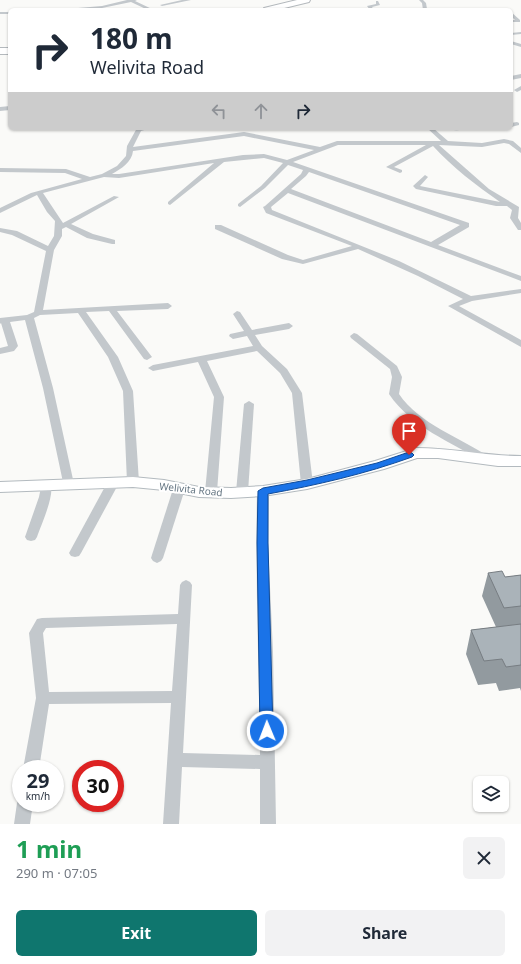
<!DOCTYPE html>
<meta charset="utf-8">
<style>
:root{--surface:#fff;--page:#f2f2f3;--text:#1f2937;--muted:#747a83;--accent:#0f766e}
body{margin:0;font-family:"Noto Sans",sans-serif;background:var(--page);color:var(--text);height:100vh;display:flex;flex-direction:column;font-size:15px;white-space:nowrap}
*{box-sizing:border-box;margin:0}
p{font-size:13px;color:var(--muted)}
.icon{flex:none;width:22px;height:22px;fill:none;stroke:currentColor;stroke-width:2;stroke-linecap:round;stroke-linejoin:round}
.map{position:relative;height:824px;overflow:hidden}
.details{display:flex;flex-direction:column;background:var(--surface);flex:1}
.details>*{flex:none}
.guide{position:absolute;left:8px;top:8px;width:505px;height:122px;border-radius:6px;box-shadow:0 1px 3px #0004;background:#fff;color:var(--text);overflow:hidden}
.buttons{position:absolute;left:473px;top:776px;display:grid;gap:8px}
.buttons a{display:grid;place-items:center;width:36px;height:36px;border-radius:6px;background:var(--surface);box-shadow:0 1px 3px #0004;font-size:20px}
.speed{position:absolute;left:12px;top:760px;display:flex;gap:8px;font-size:20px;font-weight:700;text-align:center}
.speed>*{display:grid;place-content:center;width:52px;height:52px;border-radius:50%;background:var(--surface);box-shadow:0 1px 3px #0004;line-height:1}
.speed small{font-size:10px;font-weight:400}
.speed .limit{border:6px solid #d22;background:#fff;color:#111}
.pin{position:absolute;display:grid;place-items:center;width:34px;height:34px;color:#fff;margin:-41px -17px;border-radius:50% 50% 50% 0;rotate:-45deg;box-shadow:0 0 4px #0007}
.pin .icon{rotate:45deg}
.me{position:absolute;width:44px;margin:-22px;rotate:359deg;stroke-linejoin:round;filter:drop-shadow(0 0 3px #0008)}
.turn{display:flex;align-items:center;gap:14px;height:84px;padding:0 16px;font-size:18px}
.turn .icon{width:52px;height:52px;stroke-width:2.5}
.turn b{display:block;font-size:28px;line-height:34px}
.lanes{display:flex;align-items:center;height:38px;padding:0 16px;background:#0003;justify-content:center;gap:20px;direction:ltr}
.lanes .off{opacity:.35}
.round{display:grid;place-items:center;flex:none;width:42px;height:42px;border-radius:6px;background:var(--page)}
.headline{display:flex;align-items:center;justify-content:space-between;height:68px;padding:0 16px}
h1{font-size:24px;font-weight:700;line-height:30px;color:#1e9e55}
.cta{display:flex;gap:8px;margin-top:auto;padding:8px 16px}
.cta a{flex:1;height:46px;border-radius:6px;background:var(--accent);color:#fff;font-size:16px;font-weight:700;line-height:46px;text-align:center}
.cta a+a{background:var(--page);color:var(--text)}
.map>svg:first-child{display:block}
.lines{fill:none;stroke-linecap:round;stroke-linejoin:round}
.secondary-casing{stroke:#b3babf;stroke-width:2}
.highway-casing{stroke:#b4b9bd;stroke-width:2}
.street{fill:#c3c8cc;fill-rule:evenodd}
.secondary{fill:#fff;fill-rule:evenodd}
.highway{fill:#fff;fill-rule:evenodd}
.wall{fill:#929a9f}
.building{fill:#aab3b9;stroke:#777d82}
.route{fill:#1a73e8;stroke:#114b97}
.labels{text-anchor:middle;stroke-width:4;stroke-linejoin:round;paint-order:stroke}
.street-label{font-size:10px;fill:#657683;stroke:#fff}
</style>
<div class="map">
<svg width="521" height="824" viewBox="0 0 521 824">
<rect width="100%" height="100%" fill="#fafaf8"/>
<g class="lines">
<g class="secondary-casing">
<path id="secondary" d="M416,448C451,448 486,456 521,456V466H498L438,458H417L384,469L307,489L263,496L231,498L199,497L164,490L133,487L0,492V482L133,477L164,480L199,487L231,488L263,486L307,479L375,461Z"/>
</g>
<g class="highway-casing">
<g id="highway">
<path d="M297,0H310L309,2L276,10H263L264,8Z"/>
<rect x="0" y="48" width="10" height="6"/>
</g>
</g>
<g class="street">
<path d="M127,0H137L135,1L154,10H148L131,2L102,8L54,10L102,6Z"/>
<path d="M182,0H191L162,6L160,5Z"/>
<path d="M419,0H423L426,3L427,9L441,10H423L422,3Z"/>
<path d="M376,1H378L380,5L372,7L374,10H370L367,6L376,4Z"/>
<path d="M309,8L346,9L348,10H308Z"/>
<rect x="0" y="12" width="10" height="2"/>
<path d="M511,12L520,20V22H511V20H515L511,16Z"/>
<path d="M521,32V34L511,35V33Z"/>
<path d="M511,41L521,44V47L511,44Z"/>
<path d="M521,74V78L511,80V76Z"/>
<path d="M521,86V90L517,92L514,90Z"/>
<path d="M10,106V110L0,111V107Z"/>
<path d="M517,122L519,123V125L511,127V123Z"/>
<path d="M137,128H151L141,131L133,147L244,132L320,147L337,141H441L427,128H433L448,141L482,143L504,139L513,141L521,148V153L509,144L504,143L482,147L439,145L489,189L519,207L518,218L521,223V230H518L510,218L512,210L507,206H496L416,189L413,186L425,175L428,177L420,186L500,202C477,186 452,167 433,146L394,167L402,170V172L400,173L386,167L426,145H338L293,162L469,223V227L438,245L521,276V281L288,193L271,207L272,210L399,261L471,296L521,289V293L472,301L459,306L521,340V347L448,306L463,299L418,276L358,249L303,264L282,259L215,229V225H221L288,255L303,260L352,246L266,213L263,207L265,206L301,174L303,170L288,165L265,188L240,207L238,206V204L261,186L283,163L264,158L224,162L170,205L168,204V202L214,163L119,178L104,177L43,193L63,223L114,196L119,197L71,224L93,234L115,240V244H112L87,238L66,227L62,229V236L54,250L43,310L168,303L172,306L168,309L117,311L152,357L147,360L144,359L109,311L86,312L118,357L133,391L139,482L137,485H129L127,482L123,391L108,357L78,313L40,315L34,318L53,388L74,484L72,487H64L43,388L25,320L10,322L18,346L14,351L0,354V348L8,346L1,323L0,324V318L27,315L34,312L46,251L12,235L0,232V228L17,231L48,246L54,236L55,221L47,212L37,195L0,213V208L31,193L82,179L65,173L0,172V168L66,169L90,177L102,174L117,166L126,156L127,146ZM244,136L314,150L287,160L264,154L243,155L119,174H112C121,169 132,162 133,151ZM309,172L460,225L431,242L291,189L306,176Z"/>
<path d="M447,128H466C462,131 451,131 447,128Z"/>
<path d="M237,311L240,312L252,330L289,323L293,326L289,329L255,335L262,346L287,369L302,393L313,484L311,487H303L301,484L292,393L280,373L257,351L207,361L224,397L217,492L215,495H207L205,492L214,397L198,362L153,371L148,368L153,365L253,346L247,336L233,339L229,336L230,334L244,331L233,314Z"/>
<path d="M354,333L357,334L397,366L402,377L399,394C419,424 461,438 491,458L492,460L491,462H483C450,441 412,428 389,394L392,377L390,369L351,338L350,336Z"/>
<path d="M249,401L254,404L248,492L246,495H238L236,492L244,404Z"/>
<path d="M113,479L117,480L119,483L81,553L79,556L75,557L71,556L69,553L107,483L109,480Z"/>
<path d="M46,481L50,482C56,493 41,525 37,537L35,540L31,541L27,540L25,537L39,497L42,482Z"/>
<path d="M179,485L183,486L185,489L163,558L161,561L157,563L153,561L151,558L173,489L175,486Z"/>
<path d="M263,487L267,488L269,491L268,543L273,652L276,824H260V769L182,767L179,824H163L171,703L49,704L39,769H23L36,698L29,633L37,619L42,618L178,614L180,585L182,582L186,580L190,582L192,585L183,753L260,755C259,667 255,579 257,491L259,488ZM177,624L172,691L49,692L43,633L46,628Z"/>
<path d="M21,797V803H33L30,824H14L17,803Z"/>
</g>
<use href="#secondary" class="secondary"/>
<use href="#highway" class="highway"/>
</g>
<path class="wall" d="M488,573L505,577L521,575V691L520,688L499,691L496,683L478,685L466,654L471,630L496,627L482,596Z"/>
<g class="building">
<path d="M502,571L505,577L521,575V606L504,608L488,573Z"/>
<path d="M521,624V665L506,667L502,659L484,661L471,630Z"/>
</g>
<path class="route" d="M409,452L412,453L414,455L412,457C365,474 317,485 268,494V543L273,731L271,735L267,737L262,735L260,731L257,543L258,491L263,488L307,480L377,463Z"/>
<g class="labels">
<g class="street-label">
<text transform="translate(191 489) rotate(6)" y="4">Welivita Road</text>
</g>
</g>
</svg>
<div class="buttons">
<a><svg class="icon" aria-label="layers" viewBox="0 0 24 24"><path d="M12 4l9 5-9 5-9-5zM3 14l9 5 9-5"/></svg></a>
</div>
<div class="speed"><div>29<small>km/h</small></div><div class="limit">30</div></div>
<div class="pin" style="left:409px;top:455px;background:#d93025"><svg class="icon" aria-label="arrive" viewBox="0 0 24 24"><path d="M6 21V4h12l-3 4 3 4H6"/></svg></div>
<svg class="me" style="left:267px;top:731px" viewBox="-20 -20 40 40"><circle r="17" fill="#1a73e8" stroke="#fff" stroke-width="3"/><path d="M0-11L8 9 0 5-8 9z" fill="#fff"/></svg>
<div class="guide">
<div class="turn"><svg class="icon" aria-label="right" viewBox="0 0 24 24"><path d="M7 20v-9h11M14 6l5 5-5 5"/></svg><div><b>180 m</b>Welivita Road</div></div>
<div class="lanes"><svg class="icon off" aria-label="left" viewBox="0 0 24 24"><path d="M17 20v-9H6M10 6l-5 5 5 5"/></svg><svg class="icon off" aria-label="ahead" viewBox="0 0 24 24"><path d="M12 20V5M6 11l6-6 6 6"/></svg><svg class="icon" aria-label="right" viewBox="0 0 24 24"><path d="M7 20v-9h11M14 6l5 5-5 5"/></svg></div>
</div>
</div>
<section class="details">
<div class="headline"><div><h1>1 min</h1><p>290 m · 07:05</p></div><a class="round"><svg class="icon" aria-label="close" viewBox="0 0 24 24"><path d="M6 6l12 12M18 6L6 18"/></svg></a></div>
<div class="cta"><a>Exit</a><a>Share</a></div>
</section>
